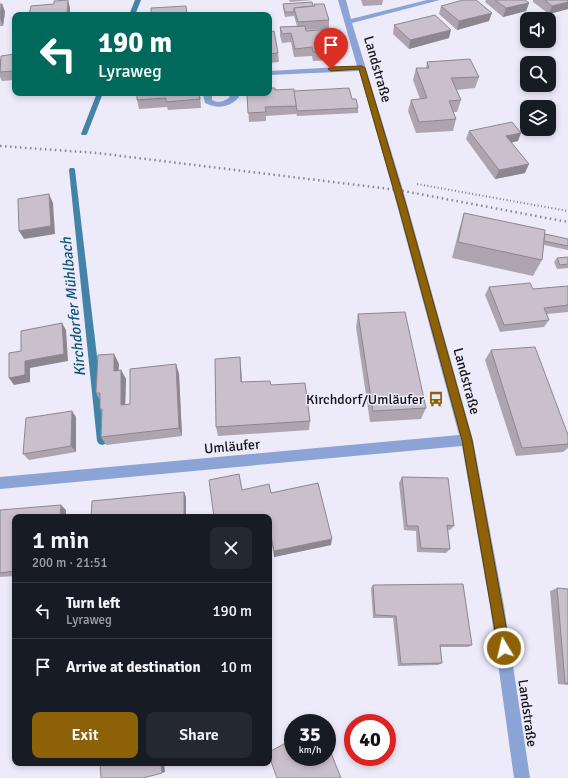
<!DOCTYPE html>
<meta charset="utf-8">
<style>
:root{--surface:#171b24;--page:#242831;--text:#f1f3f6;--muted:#9ea1a6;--line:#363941;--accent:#8d6107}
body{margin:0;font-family:Signika,sans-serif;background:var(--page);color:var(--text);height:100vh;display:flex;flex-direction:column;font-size:15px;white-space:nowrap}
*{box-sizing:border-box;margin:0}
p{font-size:13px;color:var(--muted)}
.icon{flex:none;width:22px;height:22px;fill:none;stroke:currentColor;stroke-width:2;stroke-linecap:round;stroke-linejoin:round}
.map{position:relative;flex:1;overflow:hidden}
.side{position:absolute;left:12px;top:514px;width:260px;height:252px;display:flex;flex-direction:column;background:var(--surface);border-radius:8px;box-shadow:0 2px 6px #0003}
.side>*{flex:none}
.banner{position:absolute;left:12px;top:12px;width:260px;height:84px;border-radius:8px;box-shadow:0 2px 6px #0003;background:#00695c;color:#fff;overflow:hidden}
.buttons{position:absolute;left:520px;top:12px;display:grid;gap:8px}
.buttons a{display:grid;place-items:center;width:36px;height:36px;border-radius:8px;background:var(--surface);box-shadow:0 2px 6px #0003;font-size:20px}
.speed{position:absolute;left:284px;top:714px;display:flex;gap:8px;font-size:20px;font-weight:700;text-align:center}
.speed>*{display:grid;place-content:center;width:52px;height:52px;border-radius:50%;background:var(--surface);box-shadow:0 2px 6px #0003;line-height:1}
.speed small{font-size:10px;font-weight:400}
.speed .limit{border:6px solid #d22;background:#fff;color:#111}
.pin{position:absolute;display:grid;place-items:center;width:34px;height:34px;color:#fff;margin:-41px -17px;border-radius:50% 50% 50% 0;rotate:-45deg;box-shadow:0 0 4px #0007}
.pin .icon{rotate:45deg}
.me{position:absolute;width:44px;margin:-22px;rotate:351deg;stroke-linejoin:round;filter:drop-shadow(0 0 3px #0008)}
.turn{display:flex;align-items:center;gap:14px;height:84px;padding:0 20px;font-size:18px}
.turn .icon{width:52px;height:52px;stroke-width:2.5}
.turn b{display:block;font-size:28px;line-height:34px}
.round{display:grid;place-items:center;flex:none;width:42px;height:42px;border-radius:8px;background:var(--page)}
.head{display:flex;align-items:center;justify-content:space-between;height:68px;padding:0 20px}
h1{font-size:24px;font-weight:600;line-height:30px}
.action{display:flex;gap:8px;margin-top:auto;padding:8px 20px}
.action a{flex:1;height:46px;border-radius:8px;background:var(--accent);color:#fff;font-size:16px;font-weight:600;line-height:46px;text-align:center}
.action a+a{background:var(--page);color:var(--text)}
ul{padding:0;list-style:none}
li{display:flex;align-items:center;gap:12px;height:56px;padding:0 20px;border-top:1px solid var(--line)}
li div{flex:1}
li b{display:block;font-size:15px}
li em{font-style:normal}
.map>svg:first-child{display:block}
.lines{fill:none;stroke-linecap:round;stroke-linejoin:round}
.stream{fill:#4383a7;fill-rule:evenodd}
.path{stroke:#7d7b85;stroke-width:2;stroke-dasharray:1 2.5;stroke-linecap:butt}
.minor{fill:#8ba4d5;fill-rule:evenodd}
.rail{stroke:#878690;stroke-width:2.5;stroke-dasharray:1.5 3.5;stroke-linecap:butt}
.wall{fill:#aea4af}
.shaded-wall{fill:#8d868f}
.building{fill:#cabfcc;stroke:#8d868f}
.route{fill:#8d6107;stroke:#5c3f05}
.labels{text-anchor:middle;stroke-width:3;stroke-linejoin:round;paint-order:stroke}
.street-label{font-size:14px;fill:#131217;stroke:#edebfa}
.poi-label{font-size:14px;fill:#131217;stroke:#edebfa;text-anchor:end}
.water-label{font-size:15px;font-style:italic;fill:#0d5577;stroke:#edebfa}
</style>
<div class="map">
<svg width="568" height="778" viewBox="0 0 568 778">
<rect width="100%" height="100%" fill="#edebfa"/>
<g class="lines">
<g class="stream">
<path d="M135,0H141L135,15H129Z"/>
<path d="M97,93H103L87,134L86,135H82L81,134Z"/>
<path d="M70,168H74L75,170L107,441L105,444L102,445L99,444L97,441L69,170Z"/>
</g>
<path class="path" d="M417,184L568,211"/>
<g class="minor">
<path d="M338,0H346L351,19L427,0H440L352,23L403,190L473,440L504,606L530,778H514L490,606L462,446L0,489V477L459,435L393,190L359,71L269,75V71L357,66Z"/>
<path d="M204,93H212V100C218,103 223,102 229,98L231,93H239V97C230,108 217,109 205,103L203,95Z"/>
</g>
<path class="rail" d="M0,146L97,153L398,190L568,222"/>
</g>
<g class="wall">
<path d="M289,0H313L290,2Z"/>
<path d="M361,0H383L382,5L363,6Z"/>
<path d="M486,0H525L529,3L526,11L503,17L485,2Z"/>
<path d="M533,0H568V9L549,14L533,2Z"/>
<path d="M0,4H2L5,12L3,26H0Z"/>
<path d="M283,4L313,6H314V4L329,20V29L306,30L338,42V51H334L333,60L313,61L312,56L294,57L291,42L282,43L280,36V27L297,26L294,16L285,17L283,8Z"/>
<path d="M441,6L489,21L457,30L439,14Z"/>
<path d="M394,25L449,38L409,49L393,34Z"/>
<path d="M269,32L278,53L279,62L269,63Z"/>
<path d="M15,54V80L2,81L0,77V59Z"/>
<path d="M427,62L479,77L475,88L456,90L461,100L457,112H453L456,119L453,131L416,133L408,111L411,100L420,99L413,80L416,68H426Z"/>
<path d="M294,91L352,99L358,108V113L297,116L296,113V114L266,116V121L249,122L247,93Z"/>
<path d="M137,93H200L201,108L168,110L167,107L139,109L137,100Z"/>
<path d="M469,131L518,141L511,143L525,173L495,179L466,139Z"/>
<path d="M464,213L545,234L568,239V250L544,245L542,260L533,276L452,258L459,230Z"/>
<path d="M568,257V268L557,269L554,262L557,258Z"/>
<path d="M568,286V312L547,314L549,320L544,327L500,332L485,295L489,287L533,289Z"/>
<path d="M358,314L426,408L421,419L370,422L356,327Z"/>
<path d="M491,350L568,435V448L563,452L516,456L485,360Z"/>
<path d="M119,364L118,370H121L126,379L125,404H130L176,364L179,374L182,436L106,445L101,437L102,413L100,409V400L96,393Z"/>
<path d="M241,367L242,382L310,421L309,430L218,436L216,427Z"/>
<path d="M76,417V452L29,460L23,454Z"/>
<path d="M402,477L454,526L450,530H448L450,549L446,553L417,552L416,531L404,530L399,483Z"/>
<path d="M242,490L331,545L274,557L269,529V517Z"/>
<path d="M0,510H66V517H15V576L0,577Z"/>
<path d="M373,585L472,645L468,647H440L442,663L438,665L398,666L393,618H373L371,588Z"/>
<path d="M557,588L568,589V685L558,684L550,591Z"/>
</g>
<g class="shaded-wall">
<path d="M68,0L70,8V15H67V14Z"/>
<path d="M568,2V9L549,14L552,6Z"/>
<path d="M529,3L526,11L503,17L506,8Z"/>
<path d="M2,4L5,12L3,26L0,18Z"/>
<path d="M492,13L489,21L457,30L459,21Z"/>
<path d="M451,30L449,38L409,49L410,40Z"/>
<path d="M521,133L518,141L503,144L506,136Z"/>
<path d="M529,164L525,173L495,179L499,170Z"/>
<path d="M49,194L53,203L55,234L24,239L19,231Z"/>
<path d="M62,323L66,330L68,361L30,368V382L14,385L9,378Z"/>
<path d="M114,354L119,364L118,380L114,371Z"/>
<path d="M240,357L241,367L242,392L241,382Z"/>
<path d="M176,364L179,374L182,436L179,428Z"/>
<path d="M121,370L126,379L125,414L121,405Z"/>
<path d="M72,411L76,417V452L71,446Z"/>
<path d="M184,492L186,497V517H184Z"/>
<path d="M61,505L66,510V517H60Z"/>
<path d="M332,539L331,545L274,557V551Z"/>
<path d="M161,763H164L165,772L162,773Z"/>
</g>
<g class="building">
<path d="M68,0L67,14L59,15H29L31,6L54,4V1Z"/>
<path d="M463,0H476L492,13L459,21L441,6Z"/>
<path d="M495,0H525L529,3L506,8Z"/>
<path d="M545,0H568V2L552,6Z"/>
<path d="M312,2L313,6L294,8V12H285L283,4Z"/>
<path d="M0,4H2L0,15Z"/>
<path d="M314,4H324L329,20L298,22L294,8L315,6Z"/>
<path d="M186,6L187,15H151V8Z"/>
<path d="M435,15L451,30L410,40L394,25Z"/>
<path d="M305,26L306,31L335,29L338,42L332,43L334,51L313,52L312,47L295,49L291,33L282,34L280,27Z"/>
<path d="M274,31L278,53L269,54V32Z"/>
<path d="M15,54V71L0,72L1,56Z"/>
<path d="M470,59L479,77L451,78L461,100L449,101L456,119L419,122L411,100L427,98L416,68H429L427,62Z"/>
<path d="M269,88H275V90L294,89L297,106L265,107L266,112L248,113L247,93H269Z"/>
<path d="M349,88L352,99H356L358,108L297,111L294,91Z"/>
<path d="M137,93H199L200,99L166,102V98L137,100Z"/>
<path d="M512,122L521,133L506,136L529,164L499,170L469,131Z"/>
<path d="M49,194L51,226L19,231L18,199Z"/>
<path d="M464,213L545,230L542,260L458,242Z"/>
<path d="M545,234L568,239V246L544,241Z"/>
<path d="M568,257V264L560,265L557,258Z"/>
<path d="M530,283L533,289L568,286V305L544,308L549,320L504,325L489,287Z"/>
<path d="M405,312L426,408L373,411L358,314Z"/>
<path d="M62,323L64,354L25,361V375L9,378V353L21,351V331Z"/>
<path d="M535,347L568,435V444L522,448L491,350Z"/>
<path d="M114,354V371L121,370V405L130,404V369L176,364L179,428L101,437L102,409H100V393H96L98,355Z"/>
<path d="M240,357L241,382L270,381L271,385L305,383L310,421L216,427L215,359Z"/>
<path d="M72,411L71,446L23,454L26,418Z"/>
<path d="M239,474L242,490L269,484L271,493L318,483L332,539L274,551L269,525V517H214L209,480Z"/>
<path d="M402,477L448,478L454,526L447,525L450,549L421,548L418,526H407Z"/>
<path d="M184,492V517H91L92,501Z"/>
<path d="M61,505L60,517H15V571L0,573V510Z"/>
<path d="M463,584L472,645H440L442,663L401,664L396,616L375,615L373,585Z"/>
<path d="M557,588L568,589V683H565Z"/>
<path d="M293,739V757H327V743L341,778H277L269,756V752Z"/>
<path d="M100,763H161L162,773L143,778H101Z"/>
</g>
<path class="route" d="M362,66L365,68L406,205L472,440L510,648L508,653L504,654L500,653L498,648L462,440L398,205L359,69L331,71L328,69L331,67Z"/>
<defs>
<g id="bus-bare" transform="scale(1.2)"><path d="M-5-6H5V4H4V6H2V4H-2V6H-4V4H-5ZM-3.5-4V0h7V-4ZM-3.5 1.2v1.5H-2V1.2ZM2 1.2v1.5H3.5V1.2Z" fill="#8d6107" stroke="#edebfa" stroke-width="2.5" paint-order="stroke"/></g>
</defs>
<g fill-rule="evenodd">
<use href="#bus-bare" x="436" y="399"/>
</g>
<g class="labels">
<g class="street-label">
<text transform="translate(378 69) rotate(74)" y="5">Landstraße</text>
<text transform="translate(467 381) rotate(75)" y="5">Landstraße</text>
<text transform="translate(232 446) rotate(-5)" y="5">Umläufer</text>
<text transform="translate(528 713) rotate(82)" y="5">Landstraße</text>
</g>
<g class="poi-label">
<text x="424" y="404">Kirchdorf/Umläufer</text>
</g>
<g class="water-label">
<text transform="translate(73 307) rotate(-96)" y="5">Kirchdorfer Mühlbach</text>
</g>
</g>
</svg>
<div class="buttons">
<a><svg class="icon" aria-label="sound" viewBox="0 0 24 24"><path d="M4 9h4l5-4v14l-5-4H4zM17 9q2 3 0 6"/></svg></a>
<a><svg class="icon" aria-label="search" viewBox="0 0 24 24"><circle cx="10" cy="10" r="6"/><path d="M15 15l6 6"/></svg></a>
<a><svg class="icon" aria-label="layers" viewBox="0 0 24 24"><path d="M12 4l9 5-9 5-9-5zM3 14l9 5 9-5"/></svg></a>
</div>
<div class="speed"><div>35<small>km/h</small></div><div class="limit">40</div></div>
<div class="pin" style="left:331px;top:69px;background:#d93025"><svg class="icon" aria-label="arrive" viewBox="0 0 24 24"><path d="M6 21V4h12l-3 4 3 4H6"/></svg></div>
<svg class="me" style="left:504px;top:648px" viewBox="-20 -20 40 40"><circle r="17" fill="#8d6107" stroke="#fff" stroke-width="3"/><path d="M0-11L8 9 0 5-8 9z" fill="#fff"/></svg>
<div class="banner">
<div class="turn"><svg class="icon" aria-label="left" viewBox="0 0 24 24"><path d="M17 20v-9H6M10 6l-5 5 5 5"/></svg><div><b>190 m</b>Lyraweg</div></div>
</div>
<section class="side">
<div class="head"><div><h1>1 min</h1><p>200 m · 21:51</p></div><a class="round"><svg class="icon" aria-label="close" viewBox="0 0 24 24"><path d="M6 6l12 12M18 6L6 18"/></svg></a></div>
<ul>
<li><svg class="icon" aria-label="left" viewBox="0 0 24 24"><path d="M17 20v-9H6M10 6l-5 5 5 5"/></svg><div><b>Turn left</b><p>Lyraweg</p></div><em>190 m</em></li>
<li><svg class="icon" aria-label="arrive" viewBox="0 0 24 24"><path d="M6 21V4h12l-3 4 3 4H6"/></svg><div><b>Arrive at destination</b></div><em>10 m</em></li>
</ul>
<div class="action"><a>Exit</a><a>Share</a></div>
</section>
</div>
